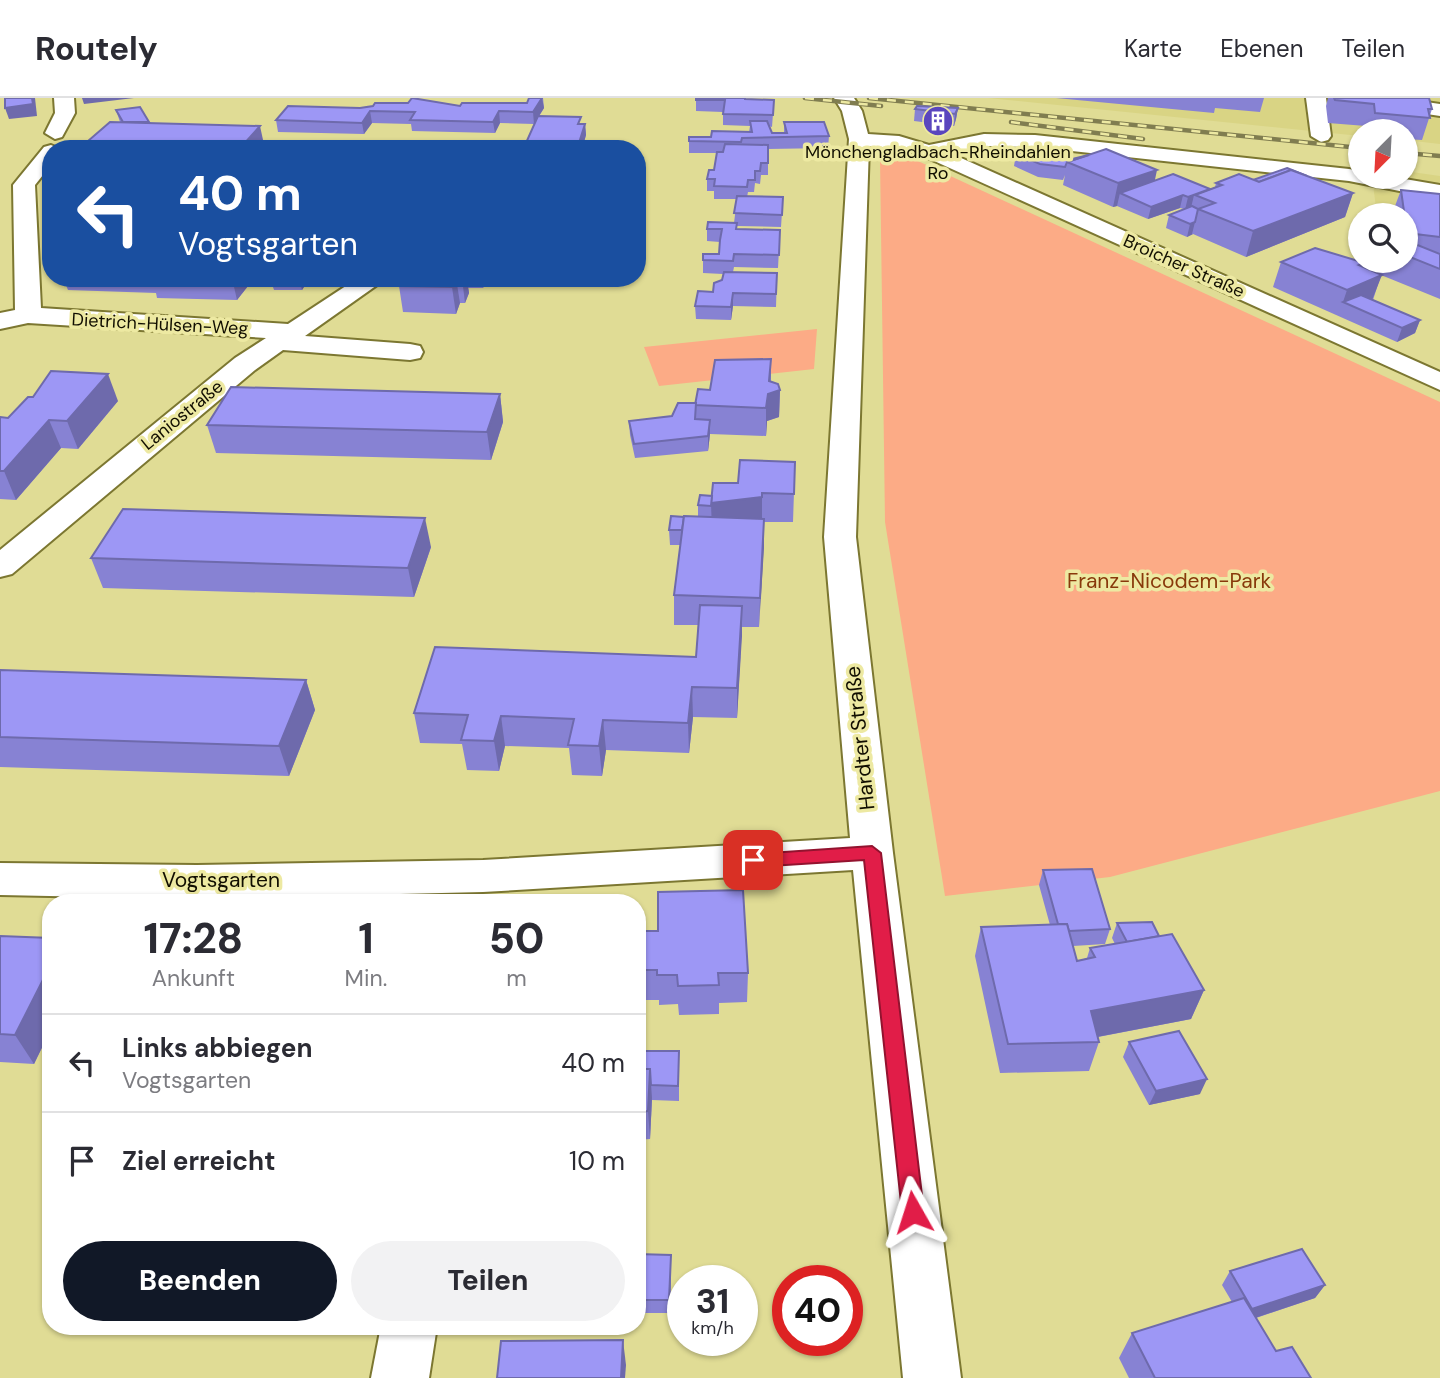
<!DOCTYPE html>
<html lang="de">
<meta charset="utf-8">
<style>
:root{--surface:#fff;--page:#f2f2f3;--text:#2b2b33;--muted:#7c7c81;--line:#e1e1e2;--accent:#111827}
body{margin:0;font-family:"DM Sans",sans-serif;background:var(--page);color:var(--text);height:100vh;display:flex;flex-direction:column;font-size:26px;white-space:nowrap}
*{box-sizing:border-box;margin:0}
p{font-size:23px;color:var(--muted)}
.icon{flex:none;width:38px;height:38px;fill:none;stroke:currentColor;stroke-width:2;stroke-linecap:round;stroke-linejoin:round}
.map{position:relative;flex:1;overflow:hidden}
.drawer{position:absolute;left:42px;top:796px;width:604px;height:441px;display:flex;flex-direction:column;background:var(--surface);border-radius:28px;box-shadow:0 2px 5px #0004}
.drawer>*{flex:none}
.guide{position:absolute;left:42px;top:42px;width:604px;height:147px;border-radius:28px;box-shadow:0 2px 5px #0004;background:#1a4fa0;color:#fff;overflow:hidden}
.needle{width:46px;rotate:204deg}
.fabs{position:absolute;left:1348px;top:21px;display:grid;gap:14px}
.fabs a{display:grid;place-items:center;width:70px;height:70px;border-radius:50%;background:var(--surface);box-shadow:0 2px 5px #0004;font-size:35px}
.speed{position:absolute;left:667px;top:1167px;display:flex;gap:14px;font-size:35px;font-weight:700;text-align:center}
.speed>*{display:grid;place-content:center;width:91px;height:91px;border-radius:50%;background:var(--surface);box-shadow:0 2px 5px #0004;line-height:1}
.speed small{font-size:18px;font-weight:400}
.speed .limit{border:10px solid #d22;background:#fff;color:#111}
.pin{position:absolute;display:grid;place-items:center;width:60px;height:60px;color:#fff;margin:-30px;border-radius:14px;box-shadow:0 4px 10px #0006}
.me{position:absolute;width:77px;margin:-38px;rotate:354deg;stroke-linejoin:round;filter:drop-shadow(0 0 5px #0008)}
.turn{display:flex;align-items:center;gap:24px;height:147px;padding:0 21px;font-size:32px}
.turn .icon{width:91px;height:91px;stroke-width:2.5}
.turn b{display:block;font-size:49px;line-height:60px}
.eta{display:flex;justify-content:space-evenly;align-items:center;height:119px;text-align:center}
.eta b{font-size:42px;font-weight:800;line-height:49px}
.button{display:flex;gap:14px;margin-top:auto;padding:14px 21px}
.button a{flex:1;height:80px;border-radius:42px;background:var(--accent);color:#fff;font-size:28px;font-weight:800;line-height:80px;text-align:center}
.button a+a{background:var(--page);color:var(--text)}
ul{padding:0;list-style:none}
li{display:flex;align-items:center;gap:21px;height:98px;padding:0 21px;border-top:2px solid var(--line)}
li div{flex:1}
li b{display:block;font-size:26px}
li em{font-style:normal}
header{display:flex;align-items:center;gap:42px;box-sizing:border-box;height:98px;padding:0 35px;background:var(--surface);border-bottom:2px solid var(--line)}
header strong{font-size:33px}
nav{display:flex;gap:38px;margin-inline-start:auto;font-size:24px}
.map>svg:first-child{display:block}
.built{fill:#d9d484}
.green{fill:#fcab86}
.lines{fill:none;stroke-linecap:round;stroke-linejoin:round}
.minor-casing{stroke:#7c7731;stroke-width:4}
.minor{fill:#fff;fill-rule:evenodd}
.rail-casing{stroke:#807d50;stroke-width:4.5}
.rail{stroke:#ede9a2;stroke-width:2.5;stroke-dasharray:9;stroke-linecap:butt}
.wall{fill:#8782d3}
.shaded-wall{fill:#6e6aac}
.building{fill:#9d97f5;stroke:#6e6aac;stroke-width:2}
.route{fill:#e11d48;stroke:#92132f;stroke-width:2}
.labels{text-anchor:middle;stroke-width:7;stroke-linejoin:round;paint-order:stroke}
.far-poi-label{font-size:18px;fill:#110e00;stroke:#ede9a2}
.far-street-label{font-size:18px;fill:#110e00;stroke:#ede9a2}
.park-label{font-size:21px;fill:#88390b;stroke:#ede9a2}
.street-label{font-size:21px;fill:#110e00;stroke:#ede9a2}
</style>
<header>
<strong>Routely</strong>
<nav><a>Karte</a><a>Ebenen</a><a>Teilen</a></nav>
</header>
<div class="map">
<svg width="1440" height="1280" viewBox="0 0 1440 1280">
<rect width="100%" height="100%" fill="#e0dc95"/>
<g class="built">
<path d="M988,0H1440V46L1405,42V33H1360V38Z"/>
<path d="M1405,73L1440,78V184L1405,163V117H1377L1372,79H1405Z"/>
</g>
<g class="green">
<path d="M907,58L1440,304V693L1110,779L945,798L885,424L880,60Z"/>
<path d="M817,231L814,271L659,288L644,249Z"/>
</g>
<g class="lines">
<g class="minor-casing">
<g id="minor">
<path d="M54,0H74L75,15L62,39L55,41L45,35L55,15Z"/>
<path d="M834,0H854L862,13L868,36L899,38L929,47L984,36L1035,37L1349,71L1360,73V79H1393L1440,87V101L1349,83L1035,49L984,48L950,55L1440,274V292L921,57L897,50L869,48L856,439L893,755L961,1280H903L853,772L483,794L197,801L0,797V765L197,767L483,762L850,740L824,439L849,41L842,13Z"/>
<path d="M1306,0H1326L1331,38L1328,42L1321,44L1311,38Z"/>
<path d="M1350,0H1399L1440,6V18L1360,6Z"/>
<path d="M51,47L60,51H51V67L35,87L41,210L288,226L358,180H387L305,238L410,246L420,248L423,254L420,260L410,262L283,252L255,272L12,476L0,479V452L235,260L266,240L28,225L0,231V215L15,212L13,87L44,49Z"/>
<path d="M381,1228H437L429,1280H371Z"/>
</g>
</g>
<use href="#minor" class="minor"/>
<g class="rail-casing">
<g id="rail">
<path d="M805,0L881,8"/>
<path d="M869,0L1360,50"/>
<path d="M1011,24L1143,41"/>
<path d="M1405,55L1440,58"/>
</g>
</g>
<use href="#rail" class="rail"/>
</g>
<g class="wall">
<path d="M529,0H543L544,10L539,18L585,26L586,37L582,51H525V47L536,23L534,26L500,25L495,35L412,33L411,26L372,25L364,36L278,34L276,22L360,10L527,5Z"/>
<path d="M696,0L774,2L772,29L769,28L772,35H784V24L829,38L828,50L768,51V77H761L760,86L755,85L754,94H748L747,99H783L781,129L737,128V131L780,132L778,170L734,169L733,174L777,175L776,209L733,208L731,222L696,221L695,208L713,194L722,182L723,176L703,175V162L719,156L720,144L707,143V131L734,125L737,101H714V93H707V81L714,72L717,55H689V39H711L749,34L750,28L723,27V14L696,13Z"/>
<path d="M1056,0H1264L1260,14L1215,10L1214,15Z"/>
<path d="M1328,0H1429L1432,11L1422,42L1405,41V33H1367L1366,28L1328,25L1326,8Z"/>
<path d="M958,10L956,21L954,28L914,23L915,11Z"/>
<path d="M116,12L149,25L265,51H90L88,43L120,24Z"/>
<path d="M1016,56L1069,62L1155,83L1210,91L1215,89L1216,85L1307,78L1353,95L1345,119L1246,159L1193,136L1187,139L1166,130L1169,117L1184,111L1180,110L1148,121L1117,108L1113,109L1063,87L1065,77L1063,82L1038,79L1014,68Z"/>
<path d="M1401,92L1440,96V201L1381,177L1373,202L1420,222L1415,235L1397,244L1273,189L1281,164L1364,170L1367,163H1405V117H1392V116Z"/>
<path d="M63,180H310L302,192H274L273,189L248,188L237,202L157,200L156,195L68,192Z"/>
<path d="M403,180H487L483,190H468L469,195L465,205H460L456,216L403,214L399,188Z"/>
<path d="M771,261V283L780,292L779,319L767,323L766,338L710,336L708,353L635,360L630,337L629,323L672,318L696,305L710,292Z"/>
<path d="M500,296L503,324L491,362L216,355L207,327Z"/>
<path d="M118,303L78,351L61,350L16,402L0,401V319L8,320Z"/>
<path d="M795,364L793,424H764L759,529H742L737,620L693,619L689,655L606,652L602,678L572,677L569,650L505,648L499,673L467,672L462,646L420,645L414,615L696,559L698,527H674V497L680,447H670L669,432L698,418V407L712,398L738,385Z"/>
<path d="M431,449L414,499L103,490L91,460Z"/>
<path d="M0,572L306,582L315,612L289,678L0,669Z"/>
<path d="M1043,772L1110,831L1105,846L1073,848L1077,863L1087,860L1090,850L1115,846L1112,840L1117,825L1159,838L1204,892L1191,921L1098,939L1099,944L1089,973L1000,975L975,858L981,829L1050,827L1039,787Z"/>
<path d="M637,833L748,875L747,904L719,905V916L679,917L678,906L659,907V902H637Z"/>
<path d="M0,838L51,840V931L34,966L0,964Z"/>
<path d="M1129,944L1200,996L1149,1007L1123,959Z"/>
<path d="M637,953L679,968V1003L652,1002L650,1041L637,1042Z"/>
<path d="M637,1156L671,1170L670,1215H637Z"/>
<path d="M1230,1173L1325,1187L1315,1200L1256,1220L1276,1253L1311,1280H1129L1119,1260L1132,1235L1232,1204L1222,1187Z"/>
</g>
<g class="shaded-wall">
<path d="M32,0H35L37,18L9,21L5,10Z"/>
<path d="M82,0H134L84,6Z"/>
<path d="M542,0L544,10L534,26L533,14Z"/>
<path d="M958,10L956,21L954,28L955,16Z"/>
<path d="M370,13L372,25L364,36L362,25Z"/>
<path d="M499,13L500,25L495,35L493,24Z"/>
<path d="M585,26L586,37L582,51H577Z"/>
<path d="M260,28L265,51H244L243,47Z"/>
<path d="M1157,72L1152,96L1120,95L1117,108L1113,109L1118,85Z"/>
<path d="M1353,95L1345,119L1246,159L1253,133Z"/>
<path d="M1183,97L1180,110L1148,121L1151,109Z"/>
<path d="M1194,97L1191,110L1185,112L1188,99Z"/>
<path d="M1195,124L1192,136H1193L1187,139L1190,126Z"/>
<path d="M1365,165L1357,187L1382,177L1372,202L1343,204L1347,192L1359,167Z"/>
<path d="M232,180H246L248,188L237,202Z"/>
<path d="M299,180H310L302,192Z"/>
<path d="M456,180L460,205L456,216L452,189Z"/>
<path d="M462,180H467L469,195L465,205Z"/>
<path d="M482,180H487L483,190Z"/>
<path d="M733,195V208L731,222V209Z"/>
<path d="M1420,222L1415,235L1397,244L1402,230Z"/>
<path d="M771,261L770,295L780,292L779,319L767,323L766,338V310Z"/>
<path d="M108,276L118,303L78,351L67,323Z"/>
<path d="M500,296L503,324L491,362L487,334Z"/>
<path d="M49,322L61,350L16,402L4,373Z"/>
<path d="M710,322V336L708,353V338Z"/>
<path d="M762,395V423L712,434L711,405Z"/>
<path d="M425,420L431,449L414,499L408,470Z"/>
<path d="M764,421V450L759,529L760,500Z"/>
<path d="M742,508V538L737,620V590Z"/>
<path d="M306,582L315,612L289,678L279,648Z"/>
<path d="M692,589L693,619L689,655L688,625Z"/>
<path d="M501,618L505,648L499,673L494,643Z"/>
<path d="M603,622L606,652L602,678L599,648Z"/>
<path d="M51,866V931L34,966L15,937Z"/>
<path d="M1204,892L1191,921L1081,942L1091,913Z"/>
<path d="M650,971L652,1000L650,1041L648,1013Z"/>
<path d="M1207,981L1200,996L1149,1007L1156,993Z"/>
<path d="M671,1157V1170L670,1215L669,1202Z"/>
<path d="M1325,1187L1315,1200L1243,1224L1252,1211Z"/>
<path d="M623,1242L626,1267L625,1280H621Z"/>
</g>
<g class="building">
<path d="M5,0H32L33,6L5,10Z"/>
<path d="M412,0L460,8L462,5H527L529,0H542L533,14L499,13L493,24L410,22L415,14L370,13L362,25L276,22L288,8L360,10L373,8L375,5H408Z"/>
<path d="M696,0H745V1L774,2L773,17L723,16L725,2H696Z"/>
<path d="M1334,0H1429L1432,11H1428L1430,20L1375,15L1374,6L1335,2Z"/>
<path d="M917,8L958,10L955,16L915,11Z"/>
<path d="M140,9L149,24H123L116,12Z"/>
<path d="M538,18L581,19L578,26H585L577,51H551L552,48L525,47Z"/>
<path d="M750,23H767L772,35H787L784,24H824L829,38L742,40L741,44L689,43V39H711L712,33L752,34Z"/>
<path d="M110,24L260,28L243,47L88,43Z"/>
<path d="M725,46L768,47V65H761L760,73H755V82H748L747,89L714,88L715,81H707L709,72H714L717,54H723Z"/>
<path d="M1106,51L1157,72L1118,85L1067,64Z"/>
<path d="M1023,54L1069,59L1068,62L1089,57L1067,64L1065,69L1040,66L1016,56Z"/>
<path d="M1287,70L1307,78L1291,72L1259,84L1253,82Z"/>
<path d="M1291,72L1353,95L1253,133L1198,111L1215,105L1195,97L1222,87L1216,85L1239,76L1259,84Z"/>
<path d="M1173,76L1210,91L1188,99L1183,97L1151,109L1120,95Z"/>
<path d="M1401,92L1440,96V139L1407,135Z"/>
<path d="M737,98L783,99L782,117L734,115Z"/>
<path d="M1192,108L1198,111L1195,124L1190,126L1169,117Z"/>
<path d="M708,124L737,125L736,131L780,132L779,157L734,156L733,163L703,162V156H719L720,142L722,131H707Z"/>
<path d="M1405,142L1440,156V171L1405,157Z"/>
<path d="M1315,150L1365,165L1359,167L1382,177L1347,192L1281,164Z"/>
<path d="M724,174L777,175L776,196L733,195L731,209L695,208L698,193L713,194L714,185L722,182Z"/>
<path d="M403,180H456L452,189L399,188Z"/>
<path d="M1361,197L1420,222L1402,230L1343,204Z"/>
<path d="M771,261L769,283L778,286L780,292L768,296L766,310L695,307L698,291L710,292L715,262Z"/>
<path d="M51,273L108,276L67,323L49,322L4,373H0V319L8,320L28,299H33Z"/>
<path d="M231,289L500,296L487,334L207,327Z"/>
<path d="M678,305H696L695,321L710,322L708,338L634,346L629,323L672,318Z"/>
<path d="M740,362L795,364L794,396L762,395V399L711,405L713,385H738Z"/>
<path d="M700,397L712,398L711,408L698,407Z"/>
<path d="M123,411L425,420L408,470L91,460Z"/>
<path d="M671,418L684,419L682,432H669Z"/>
<path d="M684,418L764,421L760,500L674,497Z"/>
<path d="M700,507L742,508L737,590L692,589L688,625L603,622L599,648L568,647L574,621L501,618L494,643L461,642L468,617L414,615L435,549L696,559Z"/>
<path d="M0,572L306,582L279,648L0,639Z"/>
<path d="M1092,771L1110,831L1069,833L1067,826H1058L1043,772Z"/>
<path d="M743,792L748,875H718L719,887L678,888L677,877H657V872H637V833H658V794Z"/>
<path d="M1152,824L1159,838L1127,844L1117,825Z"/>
<path d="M1067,826L1077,863L1095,859L1090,850L1172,836L1204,892L1091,913L1099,944L1008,946L981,829Z"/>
<path d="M0,838L51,840V866L15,937L0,936Z"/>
<path d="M1179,933L1207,981L1156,993L1129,944Z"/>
<path d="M637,953H679L678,988L651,987L650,971H637Z"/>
<path d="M637,971H650L648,1013L637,1014Z"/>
<path d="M1302,1151L1325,1187L1252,1211L1230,1173Z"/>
<path d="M637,1156L671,1157L669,1202H637Z"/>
<path d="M1244,1200L1276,1253L1292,1249L1311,1280H1155L1132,1235Z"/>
<path d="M623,1242L621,1280H497L501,1243Z"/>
</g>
<path class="route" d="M872,748L881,755L924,1114L921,1122L913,1125L905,1122L902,1114L864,762L753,769L744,762L753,756Z"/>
<defs>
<g id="building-disc" transform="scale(1.575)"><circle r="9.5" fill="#5a46be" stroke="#ede9a2"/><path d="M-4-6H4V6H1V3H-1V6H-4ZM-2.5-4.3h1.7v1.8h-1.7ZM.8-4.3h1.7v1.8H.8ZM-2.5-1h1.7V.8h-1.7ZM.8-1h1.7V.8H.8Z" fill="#fff"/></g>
</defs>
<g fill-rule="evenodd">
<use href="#building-disc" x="938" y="23"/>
</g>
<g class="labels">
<g class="far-poi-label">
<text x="938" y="60">Mönchengladbach-Rheindahlen<tspan x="938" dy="21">Ro</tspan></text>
</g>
<g class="far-street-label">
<text transform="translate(1184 168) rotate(24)" y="6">Broicher Straße</text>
<text transform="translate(160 226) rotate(3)" y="6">Dietrich-Hülsen-Weg</text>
<text transform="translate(182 317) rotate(-39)" y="6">Laniostraße</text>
</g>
<g class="park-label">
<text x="1169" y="490">Franz-Nicodem-Park</text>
</g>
<g class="street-label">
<text transform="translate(860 640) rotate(-96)" y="7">Hardter Straße</text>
<text x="221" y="789">Vogtsgarten</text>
</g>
</g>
</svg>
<div class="fabs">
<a><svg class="needle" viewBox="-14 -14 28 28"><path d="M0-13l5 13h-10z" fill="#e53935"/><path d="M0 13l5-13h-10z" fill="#7c7c81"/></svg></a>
<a><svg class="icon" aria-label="search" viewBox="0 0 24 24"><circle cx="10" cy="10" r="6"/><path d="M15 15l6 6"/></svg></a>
</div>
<div class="speed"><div>31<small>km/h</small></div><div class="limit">40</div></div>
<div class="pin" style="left:753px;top:762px;background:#d93025"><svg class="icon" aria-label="arrive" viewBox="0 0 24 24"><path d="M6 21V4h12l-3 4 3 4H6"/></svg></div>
<svg class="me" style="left:913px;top:1114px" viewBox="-20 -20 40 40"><path d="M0-17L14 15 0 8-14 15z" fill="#e11d48" stroke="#fff" stroke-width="4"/></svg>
<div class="guide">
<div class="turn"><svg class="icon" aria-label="left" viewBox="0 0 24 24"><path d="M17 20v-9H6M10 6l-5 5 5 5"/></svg><div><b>40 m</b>Vogtsgarten</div></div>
</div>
<section class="drawer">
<div class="eta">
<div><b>17:28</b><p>Ankunft</p></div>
<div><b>1</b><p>Min.</p></div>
<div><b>50</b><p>m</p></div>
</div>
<ul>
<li><svg class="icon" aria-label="left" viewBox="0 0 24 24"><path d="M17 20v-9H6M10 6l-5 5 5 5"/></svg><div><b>Links abbiegen</b><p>Vogtsgarten</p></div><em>40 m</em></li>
<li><svg class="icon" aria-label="arrive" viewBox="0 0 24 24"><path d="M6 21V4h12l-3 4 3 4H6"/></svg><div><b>Ziel erreicht</b></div><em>10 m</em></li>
</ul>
<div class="button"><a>Beenden</a><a>Teilen</a></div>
</section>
</div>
